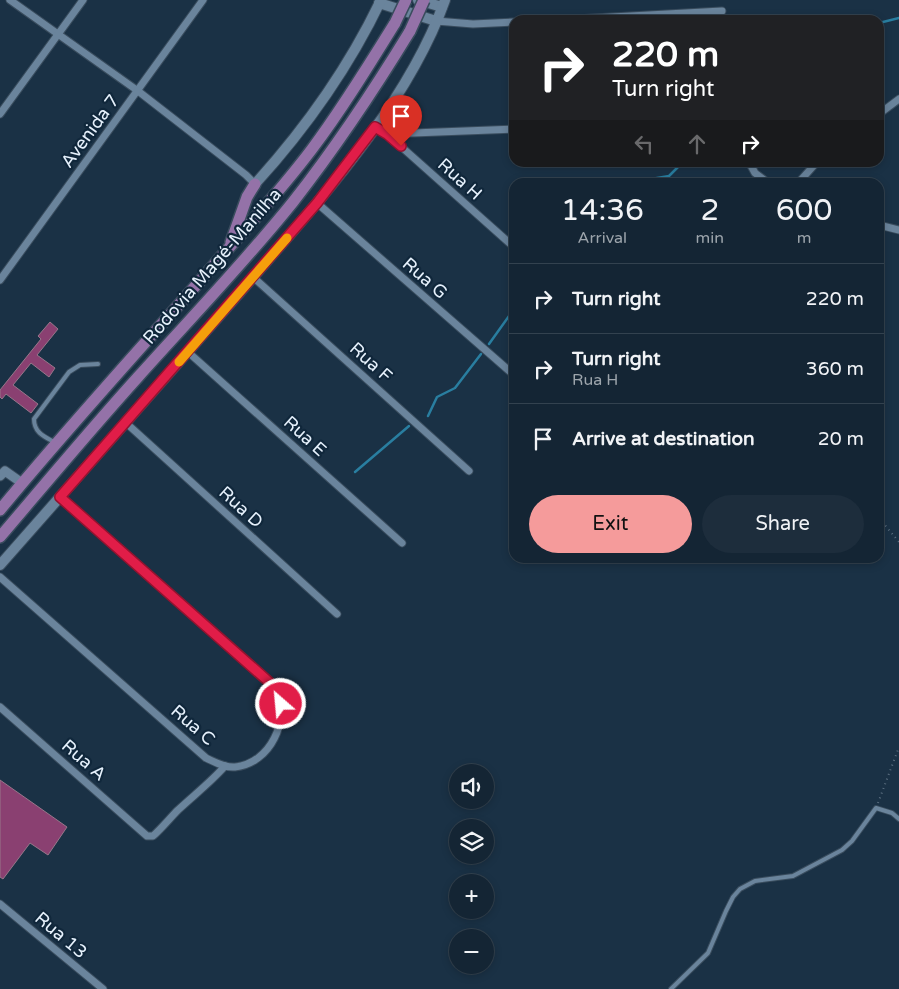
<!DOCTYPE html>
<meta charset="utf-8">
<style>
:root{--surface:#142534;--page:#1d2d3c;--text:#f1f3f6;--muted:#9da5ac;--line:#33424f;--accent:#f59b9b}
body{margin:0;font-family:"Varela Round",sans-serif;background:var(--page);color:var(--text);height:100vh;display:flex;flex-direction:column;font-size:19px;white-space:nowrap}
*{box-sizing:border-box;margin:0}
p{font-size:16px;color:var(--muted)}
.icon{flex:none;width:28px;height:28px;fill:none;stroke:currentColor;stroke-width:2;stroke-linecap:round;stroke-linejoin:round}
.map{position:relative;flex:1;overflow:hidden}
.side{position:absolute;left:509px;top:178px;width:375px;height:385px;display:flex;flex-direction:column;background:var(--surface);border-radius:15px;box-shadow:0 2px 8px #0003,0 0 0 1px var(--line)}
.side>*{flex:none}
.guide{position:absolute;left:509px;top:15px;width:375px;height:152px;border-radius:15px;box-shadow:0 2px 8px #0003,0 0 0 1px var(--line);background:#202124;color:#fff;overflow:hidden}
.fabs{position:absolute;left:449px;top:764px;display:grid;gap:10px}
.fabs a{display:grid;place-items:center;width:45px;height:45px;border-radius:50%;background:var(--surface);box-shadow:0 2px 8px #0003,0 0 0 1px var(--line);font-size:25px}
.pin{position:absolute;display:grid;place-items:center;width:42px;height:42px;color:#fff;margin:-51px -21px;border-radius:50% 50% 50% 0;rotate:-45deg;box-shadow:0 0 5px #0007}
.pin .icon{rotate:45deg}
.me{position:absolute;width:55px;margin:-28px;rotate:333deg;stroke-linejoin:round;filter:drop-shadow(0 0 4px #0008)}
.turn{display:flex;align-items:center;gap:18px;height:105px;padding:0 20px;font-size:22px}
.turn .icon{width:65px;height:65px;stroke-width:2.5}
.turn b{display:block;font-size:35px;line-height:42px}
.lanes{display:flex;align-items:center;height:48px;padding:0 20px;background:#0003;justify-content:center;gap:25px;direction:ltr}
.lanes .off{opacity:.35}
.eta{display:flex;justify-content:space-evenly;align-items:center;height:85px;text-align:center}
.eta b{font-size:30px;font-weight:600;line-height:35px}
.action{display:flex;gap:10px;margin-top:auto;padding:10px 20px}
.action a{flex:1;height:58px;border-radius:30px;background:var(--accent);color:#111;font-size:20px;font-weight:600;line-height:58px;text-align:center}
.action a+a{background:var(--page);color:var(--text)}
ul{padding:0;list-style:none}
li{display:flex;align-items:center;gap:15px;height:70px;padding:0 20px;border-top:1px solid var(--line)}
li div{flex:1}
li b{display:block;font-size:19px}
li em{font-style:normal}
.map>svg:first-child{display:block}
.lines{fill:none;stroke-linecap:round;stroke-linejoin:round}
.stream{stroke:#297ea0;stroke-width:2.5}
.building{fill:#8a4071;stroke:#97778a}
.service-casing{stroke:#394c5d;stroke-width:6}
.minor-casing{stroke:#394c5d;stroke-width:9}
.tertiary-casing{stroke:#394c5d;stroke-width:11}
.secondary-casing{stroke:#394c5d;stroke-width:12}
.trunk-casing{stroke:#394c5d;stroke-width:14}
.path{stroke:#5c6f80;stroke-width:2;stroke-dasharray:1 4;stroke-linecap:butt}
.service{stroke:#6a849c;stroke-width:4}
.minor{stroke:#6a849c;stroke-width:7}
.tertiary{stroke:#6a849c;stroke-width:9}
.secondary{stroke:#6a849c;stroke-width:10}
.trunk{stroke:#9472a8;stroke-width:11}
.trunk-bridge-casing{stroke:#394c5d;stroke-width:14;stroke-linecap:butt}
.trunk-bridge{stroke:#9472a8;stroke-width:11}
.route-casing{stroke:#92132f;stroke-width:12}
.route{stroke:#e11d48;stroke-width:9}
.slow{stroke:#f59e0b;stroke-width:9}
.labels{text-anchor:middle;stroke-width:4.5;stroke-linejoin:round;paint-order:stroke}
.street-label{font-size:18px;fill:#e6f1fc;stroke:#10273b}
</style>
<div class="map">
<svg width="899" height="989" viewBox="0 0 899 989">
<rect width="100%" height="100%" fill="#1a3145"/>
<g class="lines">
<g class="stream">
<path d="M879,23L899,18"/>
<path d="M637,182L639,181L669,176L683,162"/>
<path d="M489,344L514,309"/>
<path d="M428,416L437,397L455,388L481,354"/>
<path d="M355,472L409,426"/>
</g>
</g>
<g class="building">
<path d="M50,322L58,329L37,355L55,368L49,377L31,363L13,385L38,404L31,413L6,394L2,399L0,397V390L41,339L38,336Z"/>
<path d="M0,780L67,827L48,855L30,843L3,879L0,877Z"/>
</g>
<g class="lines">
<g class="service-casing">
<g id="service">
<path d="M56,443C45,437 34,433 34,419L69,372L80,365L98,364"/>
<path d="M671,989L708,953L726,911L733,897L740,889L755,881L793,876L842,850L852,841L876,808L892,813L899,819"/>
</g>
</g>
<g class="minor-casing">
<g id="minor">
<path d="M10,0L138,91L246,175L255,184"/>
<path d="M557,20L722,11"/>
<path d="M436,21L473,24L514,22"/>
<path d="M0,114L83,0"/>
<path d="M879,114L899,99"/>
<path d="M375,127L387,134L514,129"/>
<path d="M387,134L514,247"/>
<path d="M749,162L755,173L767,182"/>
<path d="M799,182L817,162"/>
<path d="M317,203L514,375"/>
<path d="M879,225L899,230"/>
<path d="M253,277L469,471"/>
<path d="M0,280L203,0"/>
<path d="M188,352L402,543"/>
<path d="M125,422L337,614"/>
<path d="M0,577L206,758C215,762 225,768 235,767C271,763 290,720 277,689L60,497"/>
<path d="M0,707L147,836H153C162,828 170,818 178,810C194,795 211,782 225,766"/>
<path d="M0,904L103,989"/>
</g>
</g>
<g class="tertiary-casing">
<path id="tertiary" d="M0,476L5,471L22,483"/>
</g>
<g class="secondary-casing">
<g id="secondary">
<path d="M418,0L442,7"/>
<path d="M379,3L436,21"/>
<path d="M255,184C305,129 349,67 381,0"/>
<path d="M0,565C81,473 162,382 242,290C315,205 407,107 445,0"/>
</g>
</g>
<g class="trunk-casing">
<g id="trunk">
<path d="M231,242L247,197L255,184"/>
<path d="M0,510C69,426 143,346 214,265C247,227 282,189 312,149C342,109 369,65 395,23"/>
<path d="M0,537C46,483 91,429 138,377C190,319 244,263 293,202C336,147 374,90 410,31"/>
</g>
</g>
<g class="path">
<path d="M879,518L899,542"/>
<path d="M878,803L899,747"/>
</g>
<use href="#service" class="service"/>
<use href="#minor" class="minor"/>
<use href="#tertiary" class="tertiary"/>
<use href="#secondary" class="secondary"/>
<use href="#trunk" class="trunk"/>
<g class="trunk-bridge-casing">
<g id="trunk-bridge">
<path d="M395,23L406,0"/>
<path d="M410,31L424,0"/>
</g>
</g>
<use href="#trunk-bridge" class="trunk-bridge"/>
</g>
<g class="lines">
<g class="route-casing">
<path id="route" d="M281,704L276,689L268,681L60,497L317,203L375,127L387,134L401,146"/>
</g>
<use href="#route" class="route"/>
<path class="slow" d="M179,362L287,238"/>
</g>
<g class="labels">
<g class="street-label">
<text transform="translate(90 131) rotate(-54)" y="6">Avenida 7</text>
<text transform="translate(460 179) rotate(42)" y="6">Rua H</text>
<text transform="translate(212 266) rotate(-49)" y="6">Rodovia Magé-Manilha</text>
<text transform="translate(425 278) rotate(41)" y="6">Rua G</text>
<text transform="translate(371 362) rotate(42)" y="6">Rua F</text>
<text transform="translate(305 436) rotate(42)" y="6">Rua E</text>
<text transform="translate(241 507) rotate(42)" y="6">Rua D</text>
<text transform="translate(193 725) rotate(41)" y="6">Rua C</text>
<text transform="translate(84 760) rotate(41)" y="6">Rua A</text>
<text transform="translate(61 935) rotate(40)" y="6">Rua 13</text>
</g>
</g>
</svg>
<div class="fabs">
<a><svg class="icon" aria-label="sound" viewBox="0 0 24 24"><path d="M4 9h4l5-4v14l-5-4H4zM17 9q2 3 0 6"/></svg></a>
<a><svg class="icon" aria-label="layers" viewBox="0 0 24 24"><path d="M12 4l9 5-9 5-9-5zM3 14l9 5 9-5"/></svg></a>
<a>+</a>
<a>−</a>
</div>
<div class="pin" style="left:401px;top:146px;background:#d93025"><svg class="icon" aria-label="arrive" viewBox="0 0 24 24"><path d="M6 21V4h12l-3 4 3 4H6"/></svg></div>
<svg class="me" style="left:281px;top:704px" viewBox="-20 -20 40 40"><circle r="17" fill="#e11d48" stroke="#fff" stroke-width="3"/><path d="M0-11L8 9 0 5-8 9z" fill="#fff"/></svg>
<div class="guide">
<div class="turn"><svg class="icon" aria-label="right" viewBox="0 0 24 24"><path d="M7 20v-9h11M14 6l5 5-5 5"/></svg><div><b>220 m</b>Turn right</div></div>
<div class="lanes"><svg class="icon off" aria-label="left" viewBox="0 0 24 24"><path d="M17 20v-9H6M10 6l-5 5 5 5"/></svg><svg class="icon off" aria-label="ahead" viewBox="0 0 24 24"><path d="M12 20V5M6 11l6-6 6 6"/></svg><svg class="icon" aria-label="right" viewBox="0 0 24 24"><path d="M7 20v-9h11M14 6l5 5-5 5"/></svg></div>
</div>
<section class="side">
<div class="eta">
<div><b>14:36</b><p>Arrival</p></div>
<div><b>2</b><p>min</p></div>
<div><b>600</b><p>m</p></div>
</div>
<ul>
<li><svg class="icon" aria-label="right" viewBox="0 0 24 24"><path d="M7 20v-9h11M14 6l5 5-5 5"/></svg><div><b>Turn right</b></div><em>220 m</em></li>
<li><svg class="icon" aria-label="right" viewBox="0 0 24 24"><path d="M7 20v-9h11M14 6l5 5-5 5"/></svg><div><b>Turn right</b><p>Rua H</p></div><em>360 m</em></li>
<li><svg class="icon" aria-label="arrive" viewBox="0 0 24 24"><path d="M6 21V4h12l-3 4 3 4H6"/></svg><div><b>Arrive at destination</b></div><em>20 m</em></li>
</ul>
<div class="action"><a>Exit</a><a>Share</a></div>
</section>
</div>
